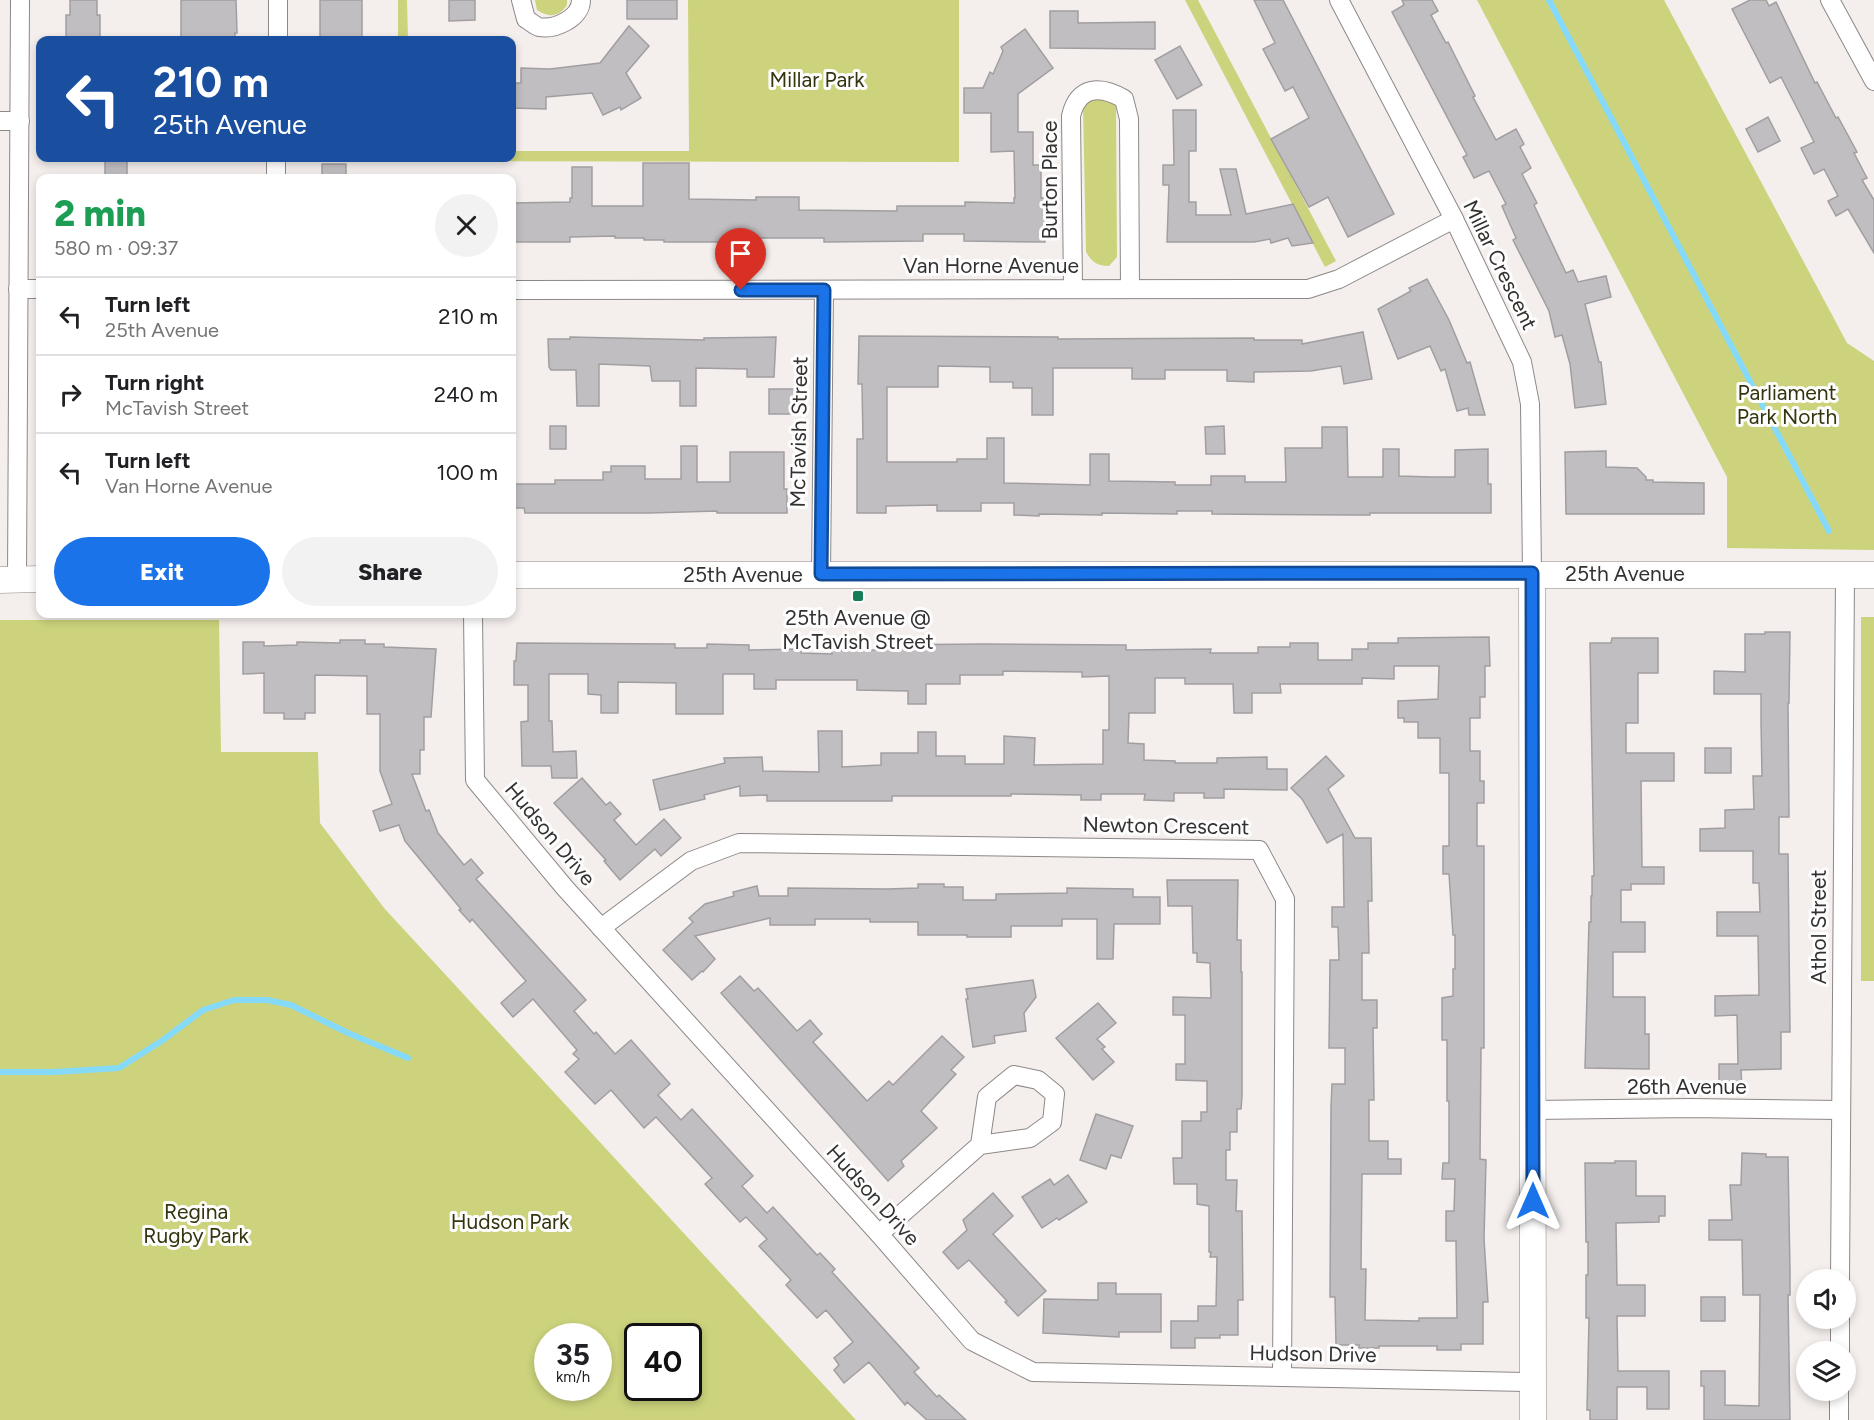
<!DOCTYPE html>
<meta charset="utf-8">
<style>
:root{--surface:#fff;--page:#f2f2f2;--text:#202124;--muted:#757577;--line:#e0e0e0;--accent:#1a73e8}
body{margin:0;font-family:Figtree,sans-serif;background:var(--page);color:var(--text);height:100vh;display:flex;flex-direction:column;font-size:22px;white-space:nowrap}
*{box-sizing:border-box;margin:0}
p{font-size:20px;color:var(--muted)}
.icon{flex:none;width:33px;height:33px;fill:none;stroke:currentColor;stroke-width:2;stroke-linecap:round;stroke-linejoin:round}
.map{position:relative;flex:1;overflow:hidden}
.side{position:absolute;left:36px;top:174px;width:480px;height:444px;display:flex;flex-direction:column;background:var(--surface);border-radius:12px;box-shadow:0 3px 9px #0003}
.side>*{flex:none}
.banner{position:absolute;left:36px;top:36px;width:480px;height:126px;border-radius:12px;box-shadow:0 3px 9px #0003;background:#1a4fa0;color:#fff;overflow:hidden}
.buttons{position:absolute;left:1796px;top:1269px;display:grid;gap:12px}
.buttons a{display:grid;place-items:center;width:60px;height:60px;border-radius:50%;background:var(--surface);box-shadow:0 3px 9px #0003;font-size:30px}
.speed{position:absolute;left:534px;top:1323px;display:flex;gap:12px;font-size:30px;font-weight:700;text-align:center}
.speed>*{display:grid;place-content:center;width:78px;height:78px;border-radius:50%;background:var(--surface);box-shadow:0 3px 9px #0003;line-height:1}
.speed small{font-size:15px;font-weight:400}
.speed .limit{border:3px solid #111;border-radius:9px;background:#fff;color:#111}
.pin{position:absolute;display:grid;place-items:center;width:51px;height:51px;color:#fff;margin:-62px -26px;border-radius:50% 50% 50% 0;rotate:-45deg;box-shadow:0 0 6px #0007}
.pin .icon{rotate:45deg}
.me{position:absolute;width:66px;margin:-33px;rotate:0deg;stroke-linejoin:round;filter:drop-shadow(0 0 4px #0008)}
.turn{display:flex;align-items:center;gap:21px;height:126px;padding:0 18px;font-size:27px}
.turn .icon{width:78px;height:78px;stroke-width:2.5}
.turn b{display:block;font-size:42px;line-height:51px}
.round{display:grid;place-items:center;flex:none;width:63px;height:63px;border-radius:32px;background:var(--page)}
.head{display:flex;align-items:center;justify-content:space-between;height:102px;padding:0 18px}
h1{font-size:36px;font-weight:800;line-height:45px;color:#1e9e55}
.button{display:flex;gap:12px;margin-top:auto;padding:12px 18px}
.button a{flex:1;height:69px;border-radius:36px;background:var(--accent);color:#fff;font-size:24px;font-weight:800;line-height:69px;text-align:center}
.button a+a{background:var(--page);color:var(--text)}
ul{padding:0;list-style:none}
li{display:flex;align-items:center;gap:18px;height:78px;padding:0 18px;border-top:2px solid var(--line)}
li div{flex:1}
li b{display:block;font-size:22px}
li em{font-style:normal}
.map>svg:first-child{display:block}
.green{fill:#ccd37c;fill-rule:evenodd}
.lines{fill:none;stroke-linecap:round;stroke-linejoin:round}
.stream{stroke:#85dafa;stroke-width:6}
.building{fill:#c1bec2;stroke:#a19ea2;stroke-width:1.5}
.street-casing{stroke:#8d8887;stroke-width:20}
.secondary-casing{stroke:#8d8887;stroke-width:27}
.street{stroke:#fff;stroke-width:18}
.secondary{stroke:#fff;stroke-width:26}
.route-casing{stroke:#114b97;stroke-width:15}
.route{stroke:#1a73e8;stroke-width:10}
.poi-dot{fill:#157d57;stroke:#fefdfd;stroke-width:2}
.labels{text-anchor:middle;stroke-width:6;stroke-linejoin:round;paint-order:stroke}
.park-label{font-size:21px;fill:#33350e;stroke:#fefdfd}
.street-label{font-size:21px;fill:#333130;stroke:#fefdfd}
.poi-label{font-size:21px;fill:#333130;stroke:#fefdfd}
</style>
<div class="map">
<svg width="1874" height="1420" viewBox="0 0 1874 1420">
<rect width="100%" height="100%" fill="#f4efed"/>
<g class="green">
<path d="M398,0H407L408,40H398Z"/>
<path d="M535,0H567V5C559,17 549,18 537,10Z"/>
<path d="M688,0H959V162L399,161V158H512V151H689Z"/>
<path d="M1185,0H1198L1336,261L1325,267Z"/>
<path d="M1477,0H1664L1847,343L1874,361V550L1727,548V477Z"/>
<path d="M1088,99H1111L1116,107L1117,257L1109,266C1097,266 1092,262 1086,252L1083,105Z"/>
<rect x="1861" y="617" width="13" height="364"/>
<path d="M0,620H219L221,752H318L320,823L384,908L856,1420H0ZM548,1336H598V1388H548ZM638,1336H688V1388H638Z"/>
</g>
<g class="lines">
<g class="stream">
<path d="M1549,0L1829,531"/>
<path d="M0,1072H54L119,1068L163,1040L203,1010L234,1000H267L291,1005L348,1033L408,1058"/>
</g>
</g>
<g class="building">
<path d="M70,0H97V15H100V40H66V15H70Z"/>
<path d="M181,0H236L237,33H235V40H181Z"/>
<rect x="320" y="0" width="42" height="40"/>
<path d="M449,0H475V20L449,21Z"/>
<rect x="627" y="0" width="50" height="19"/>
<path d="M1254,0H1283L1394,214L1348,237L1328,197L1309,207L1271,139L1309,118L1293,87L1285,91L1263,49L1275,43Z"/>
<path d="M1402,0H1432L1438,11L1431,15L1446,43L1448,42L1475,96L1473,97L1496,140L1516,129L1524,144L1520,147L1531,168L1522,174L1537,203L1534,205L1566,273L1573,270L1578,282L1606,276L1611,297L1585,304L1599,362H1601L1606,404L1575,408L1570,364L1562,335L1555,337L1549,311L1513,240L1516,238L1502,206L1506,204L1489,171L1474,178L1463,157L1467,155L1392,12L1404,5Z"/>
<path d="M1750,0H1766L1769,6L1776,2L1815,83L1817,82L1836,118L1838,117L1857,152L1854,153L1867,178L1862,180L1874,200V253L1848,209L1836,216L1828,201L1838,196L1824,169L1814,174L1801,148L1814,142L1799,112L1781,77L1770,83L1732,9Z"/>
<path d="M1050,11H1078V23L1155,22V49L1050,48Z"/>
<path d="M629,26L649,46L626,73L641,98L621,110L620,107L603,115L592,93L546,97V109L512,108V83H521V68L550,69L600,63Z"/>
<path d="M1025,29L1053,68L1018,94V132H1033V165H1041V198H1044L1045,242L964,241V234H923V241L824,242V238H753V239H732V242H664V240H644V238H615V236L570,237V242H512V203L570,202V198H572V167H592V206H643V163H689V199L756,200V197H799V210L897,211V206H965V202L1014,203V198H1015L1014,151L991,152V113H964V88H983L990,72L993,74L1003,51L1001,47Z"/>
<path d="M1180,46L1202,85L1177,99L1155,60Z"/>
<path d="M1173,110H1196V151H1189V202H1196V215H1231L1220,169H1236L1246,214L1293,204L1313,243L1292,246L1288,238L1271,243L1270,239L1254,242H1167L1169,185H1163V165H1174Z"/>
<path d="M1768,117L1780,141L1758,152L1746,129Z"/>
<path d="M105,160H127V177L105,176Z"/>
<rect x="322" y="164" width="24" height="14"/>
<path d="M1427,279L1449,320L1467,363L1470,362L1485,415H1469L1468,408L1457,411L1445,369L1441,371L1430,346L1398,359L1378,309L1411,291L1409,288Z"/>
<path d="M1363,332L1372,379L1344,384L1341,366L1311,371L1254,372V382L1227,381V370H1165V379H1132V368H1053V415H1032V388H1013V382H990V367L938,366V387H887V462H957V459H987V438H1004V483L1090,485V454H1109V481L1175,482V485H1211V476H1245V482H1286L1285,448H1322V427H1347L1348,477H1383V449H1399V476L1432,477H1455V450L1488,449V484H1491V513H1370V515H1350L1212,514V511H1177V514L1102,513V515L1039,514V516L1014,515V503H981V511H937V505L886,506V513H857V439H863L862,384H858L859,336L1058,337V339L1254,338V340H1302V344Z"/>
<path d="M570,337L704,340V338L776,337L774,377H747V369L696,368V406H680V381H652L650,366L599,364V406H577L576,370H551L549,367L548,339H570Z"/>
<path d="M769,389H796L795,414H769Z"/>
<rect x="550" y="426" width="16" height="23"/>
<path d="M1224,426L1225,454H1206L1205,427Z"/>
<path d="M681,446H697V482H730V452H784V489H787V513H717V511L649,513H525L524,508H512V484H555V480H603V472H611V466H645V479H681Z"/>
<path d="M1606,451V467L1637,468L1646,477V480H1653V482L1704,483V514H1566L1565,452Z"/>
<path d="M1765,632H1790L1789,703H1788L1789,817H1779V854H1788L1790,1032H1781V1069L1741,1070L1742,1089H1719V1064H1738L1737,1015L1715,1016V996L1759,995L1758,936H1717V912H1760L1759,883H1753V851H1700V829L1725,828V810L1754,809L1753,776H1762L1761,722V694H1714V671L1745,672V634H1765Z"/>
<path d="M1489,637L1490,666H1485V697H1480V718H1470V751H1480V781H1484V803H1477V846H1484V1048H1481L1480,1159L1486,1160L1484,1239L1488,1302H1483V1344H1461V1350H1437V1346H1379V1348H1359V1345H1336L1335,1297H1330L1331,1107L1332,1084H1345V1048H1329L1330,960H1339L1338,927H1332V907H1344L1343,834L1327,843L1302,799L1291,788L1326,756L1344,776L1328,789L1355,838H1371L1372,901H1368L1369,953H1362V1000H1377V1028H1373L1374,1100H1369V1141H1388V1159H1401V1174H1362L1361,1269H1366L1365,1320L1419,1321V1318H1457L1456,1241H1446V1211H1454L1455,1179H1442L1443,1163H1449V1101H1447V1040H1442V998L1453,996V969H1455V935H1453L1449,874H1443V846H1449V773H1440V738H1418V722H1404V718H1398V701L1438,699L1439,666H1394V679L1362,678V684H1280L1281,693H1252V713H1234L1233,684H1185V678H1155V713H1129L1128,743L1144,744V760L1175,761V763H1217V758L1267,757V769H1287V790L1224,789V798H1204V793H1174V801L1144,800L1145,794H1101V800H1081V795L1011,794V796H892V801H767V795L740,796V786L704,795L705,799L660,810L653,780L725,763L724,758L762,757L763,771L819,772L818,731H842V767L881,765V753H918V732H936V756H965V764H1004V736L1035,738L1034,765L1103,764V730H1109V676L1082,677V672L1003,671V675H960V684H926V704H908V691L857,690V680H776V689H754V674H723V714H676V683L618,682V713H601V695L588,694V674H549V721H552L553,752L576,751L577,778H552L551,766H522L521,722L528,721V685H514V661H516L517,643L675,644V648H707V644L749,645V650L801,649V653L832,654V650H879V645L983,644L1126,645V650L1211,649L1210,653H1258V647H1290V643H1318V660H1352V649H1368V643H1398V638Z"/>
<path d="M1612,638H1658V673H1638V723H1626V753H1674V781H1641L1642,867H1664V884H1631V890H1621V922H1645V952H1613V997H1645V1034H1649V1069L1585,1068L1589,922H1591V896H1592V876H1594L1590,643H1611Z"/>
<path d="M340,640H365V644H384V647L436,649L431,717H424V750H420V774H412L426,811L429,810L438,833L464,865L471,859L483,873L476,879L586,1000L574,1011L594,1034L596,1032L615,1054L631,1040L670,1084L658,1095L681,1120L692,1109L753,1176L742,1186L767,1213L773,1207L817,1255L820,1253L835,1269L832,1272L919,1368L914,1372L937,1397L939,1395L966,1420H927L907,1402L905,1405L869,1362L844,1383L834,1370L839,1365L834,1358L853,1342L826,1310L817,1318L786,1285L791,1280L759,1246L767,1239L746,1217L740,1222L705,1184L712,1178L656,1117L644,1128L611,1090L595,1104L565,1072L579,1059L573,1054L577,1050L533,999L513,1017L501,1003L526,981L472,919L470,922L459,910L461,909L405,841L399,825L380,831L373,811L392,804L380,771V714H367V676L315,675V713H305V719H284V713H264V673L243,674V642H264V646L297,645V642L340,643Z"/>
<rect x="1705" y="748" width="26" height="25"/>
<path d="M582,778L606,805L610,802L621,814L614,820L636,845L664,819L681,838L661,856L655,849L620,880L604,861L606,860L554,803Z"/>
<path d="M1167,880H1238L1237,940H1241V972H1242V1096L1241,1109H1237V1132H1230V1150H1226V1180H1237L1236,1211H1242L1243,1300H1238V1335H1220V1338H1195V1348H1171V1321H1198V1306H1216L1217,1257H1210L1211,1252H1209V1206L1197,1204V1184H1174L1173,1158H1182V1121H1201V1112H1207V1081L1176,1080V1064H1185V1015H1173V997L1211,998L1210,963L1197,962V953H1193L1192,906H1168Z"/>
<path d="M918,884H944V887H963V900H996V894L1067,893V888L1133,889V897H1160V924H1114L1113,959H1097V919H1062V926H1011V937H967V935H918V922H870V919H815V925H770V918L695,936L715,959L703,972L702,971L692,980L663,950L693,922L689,918L705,904L734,896L733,892L757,886L759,896H788V888L887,889L918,888Z"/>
<path d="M740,976L754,991L758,988L797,1031L810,1020L822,1034L813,1042L867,1101L889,1081L893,1085L942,1036L964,1057L951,1070L956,1074L921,1111L937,1128L901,1161L904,1166L888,1181L721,993Z"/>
<path d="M1033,980L1036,997L1024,1013L1026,1031L994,1036L995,1043L973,1047L966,999H968L966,989Z"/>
<path d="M1098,1003L1116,1023L1097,1039L1105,1047L1102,1049L1114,1062L1093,1080L1056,1038Z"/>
<path d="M1096,1114L1133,1126L1121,1158L1111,1155L1106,1169L1080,1160Z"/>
<path d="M1742,1153L1766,1154V1157H1788L1790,1272V1295H1788L1790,1420H1704V1386H1701V1371H1725V1405L1759,1406L1760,1295H1743L1742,1240H1709V1220H1732L1730,1185H1741Z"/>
<path d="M1615,1161H1636V1196H1665V1216H1659V1222L1616,1223L1617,1285H1645V1316H1617L1618,1371H1669V1409H1647V1387H1617V1420H1590V1410H1587L1589,1318H1586V1275H1588V1242H1586L1585,1163H1615Z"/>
<path d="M1068,1175L1087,1202L1059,1220L1057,1218L1042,1228L1022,1197L1050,1179L1054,1185Z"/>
<path d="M993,1193L1013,1216L993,1234L1046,1291L1018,1316L1005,1302L1007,1301L969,1260L958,1269L943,1252L967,1230L963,1220Z"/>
<path d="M1098,1283H1116V1294H1161V1332H1119V1337L1043,1333L1044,1299L1098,1300Z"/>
<rect x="1701" y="1297" width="24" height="24"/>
</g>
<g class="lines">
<g class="street-casing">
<g id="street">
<path d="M521,0L526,19C530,21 535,26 539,27C555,30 581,18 581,0"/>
<path d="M1339,0L1454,219L1522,362L1530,404L1532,573"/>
<path d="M1830,0L1874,81"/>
<path d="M278,40V0"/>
<path d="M0,121H20"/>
<path d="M276,178V158"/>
<path d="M1073,288L1071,116C1078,86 1100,85 1124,99L1129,119L1130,288"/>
<path d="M18,289H40"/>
<path d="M512,290L1308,289L1339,279L1454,219"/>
<path d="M821,574L824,290"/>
<path d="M17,580L20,0"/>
<path d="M473,614L475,780L565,888L879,1234L972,1341L1033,1372L1532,1382"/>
<path d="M601,928L691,861L739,843L1259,850L1285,899L1282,1376"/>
<path d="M1533,1110L1690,1108L1841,1110"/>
<path d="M879,1234L980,1145L1030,1138L1052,1122L1055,1094L1038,1080L1014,1075L987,1097L980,1145"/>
<path d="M1840,1280L1845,574"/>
<path d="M1840,1352V1318"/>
<path d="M1839,1420V1390"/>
</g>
</g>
<g class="secondary-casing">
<g id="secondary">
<path d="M1532,573L1533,1420"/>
<path d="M512,575H1874"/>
<path d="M0,580L40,579"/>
</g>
</g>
<use href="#street" class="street"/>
<use href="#secondary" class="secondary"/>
</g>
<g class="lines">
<g class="route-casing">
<path id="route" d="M741,290H824L821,574L1532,573L1533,1201"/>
</g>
<use href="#route" class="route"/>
</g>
<rect class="poi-dot" x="852" y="590" width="12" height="12" rx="3"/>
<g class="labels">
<g class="park-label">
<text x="817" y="87">Millar Park</text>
<text x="1787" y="400">Parliament<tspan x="1787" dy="24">Park North</tspan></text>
<text x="196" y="1219">Regina<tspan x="196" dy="24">Rugby Park</tspan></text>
<text x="510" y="1229">Hudson Park</text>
</g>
<g class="street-label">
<text transform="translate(1050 180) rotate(-90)" y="7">Burton Place</text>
<text transform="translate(1500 265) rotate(64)" y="7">Millar Crescent</text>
<text x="991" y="273">Van Horne Avenue</text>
<text transform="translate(799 432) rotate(-89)" y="7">McTavish Street</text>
<text x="1625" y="581">25th Avenue</text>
<text x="743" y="582">25th Avenue</text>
<text transform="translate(1166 826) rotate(1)" y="7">Newton Crescent</text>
<text transform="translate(550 834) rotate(50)" y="7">Hudson Drive</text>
<text transform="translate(1819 927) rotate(-90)" y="7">Athol Street</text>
<text x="1687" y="1094">26th Avenue</text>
<text transform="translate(873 1195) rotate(48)" y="7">Hudson Drive</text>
<text transform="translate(1313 1354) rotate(1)" y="7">Hudson Drive</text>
</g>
<g class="poi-label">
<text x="858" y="625">25th Avenue @<tspan x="858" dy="24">McTavish Street</tspan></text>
</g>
</g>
</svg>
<div class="buttons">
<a><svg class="icon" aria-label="sound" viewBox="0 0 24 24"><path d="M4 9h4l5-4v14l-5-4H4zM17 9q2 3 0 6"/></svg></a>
<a><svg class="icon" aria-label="layers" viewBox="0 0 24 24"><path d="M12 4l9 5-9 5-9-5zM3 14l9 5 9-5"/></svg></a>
</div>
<div class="speed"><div>35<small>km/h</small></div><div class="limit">40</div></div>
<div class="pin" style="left:741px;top:290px;background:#d93025"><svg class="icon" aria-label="arrive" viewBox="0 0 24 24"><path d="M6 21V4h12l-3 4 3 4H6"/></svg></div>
<svg class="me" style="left:1533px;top:1201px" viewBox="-20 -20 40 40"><path d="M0-17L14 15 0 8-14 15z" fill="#1a73e8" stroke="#fff" stroke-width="4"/></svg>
<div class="banner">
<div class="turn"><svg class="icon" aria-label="left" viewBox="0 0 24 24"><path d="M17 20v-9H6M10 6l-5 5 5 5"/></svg><div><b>210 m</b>25th Avenue</div></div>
</div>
<section class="side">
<div class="head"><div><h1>2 min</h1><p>580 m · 09:37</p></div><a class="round"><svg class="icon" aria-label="close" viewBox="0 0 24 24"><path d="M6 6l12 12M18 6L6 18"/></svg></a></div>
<ul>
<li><svg class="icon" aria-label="left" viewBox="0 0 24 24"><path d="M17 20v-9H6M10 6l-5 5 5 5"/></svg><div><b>Turn left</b><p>25th Avenue</p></div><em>210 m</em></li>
<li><svg class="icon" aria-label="right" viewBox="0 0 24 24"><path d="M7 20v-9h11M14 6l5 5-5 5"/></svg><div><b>Turn right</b><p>McTavish Street</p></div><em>240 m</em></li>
<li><svg class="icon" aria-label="left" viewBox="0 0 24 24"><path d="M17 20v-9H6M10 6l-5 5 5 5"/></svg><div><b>Turn left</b><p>Van Horne Avenue</p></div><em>100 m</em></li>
</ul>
<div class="button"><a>Exit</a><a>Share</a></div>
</section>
</div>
